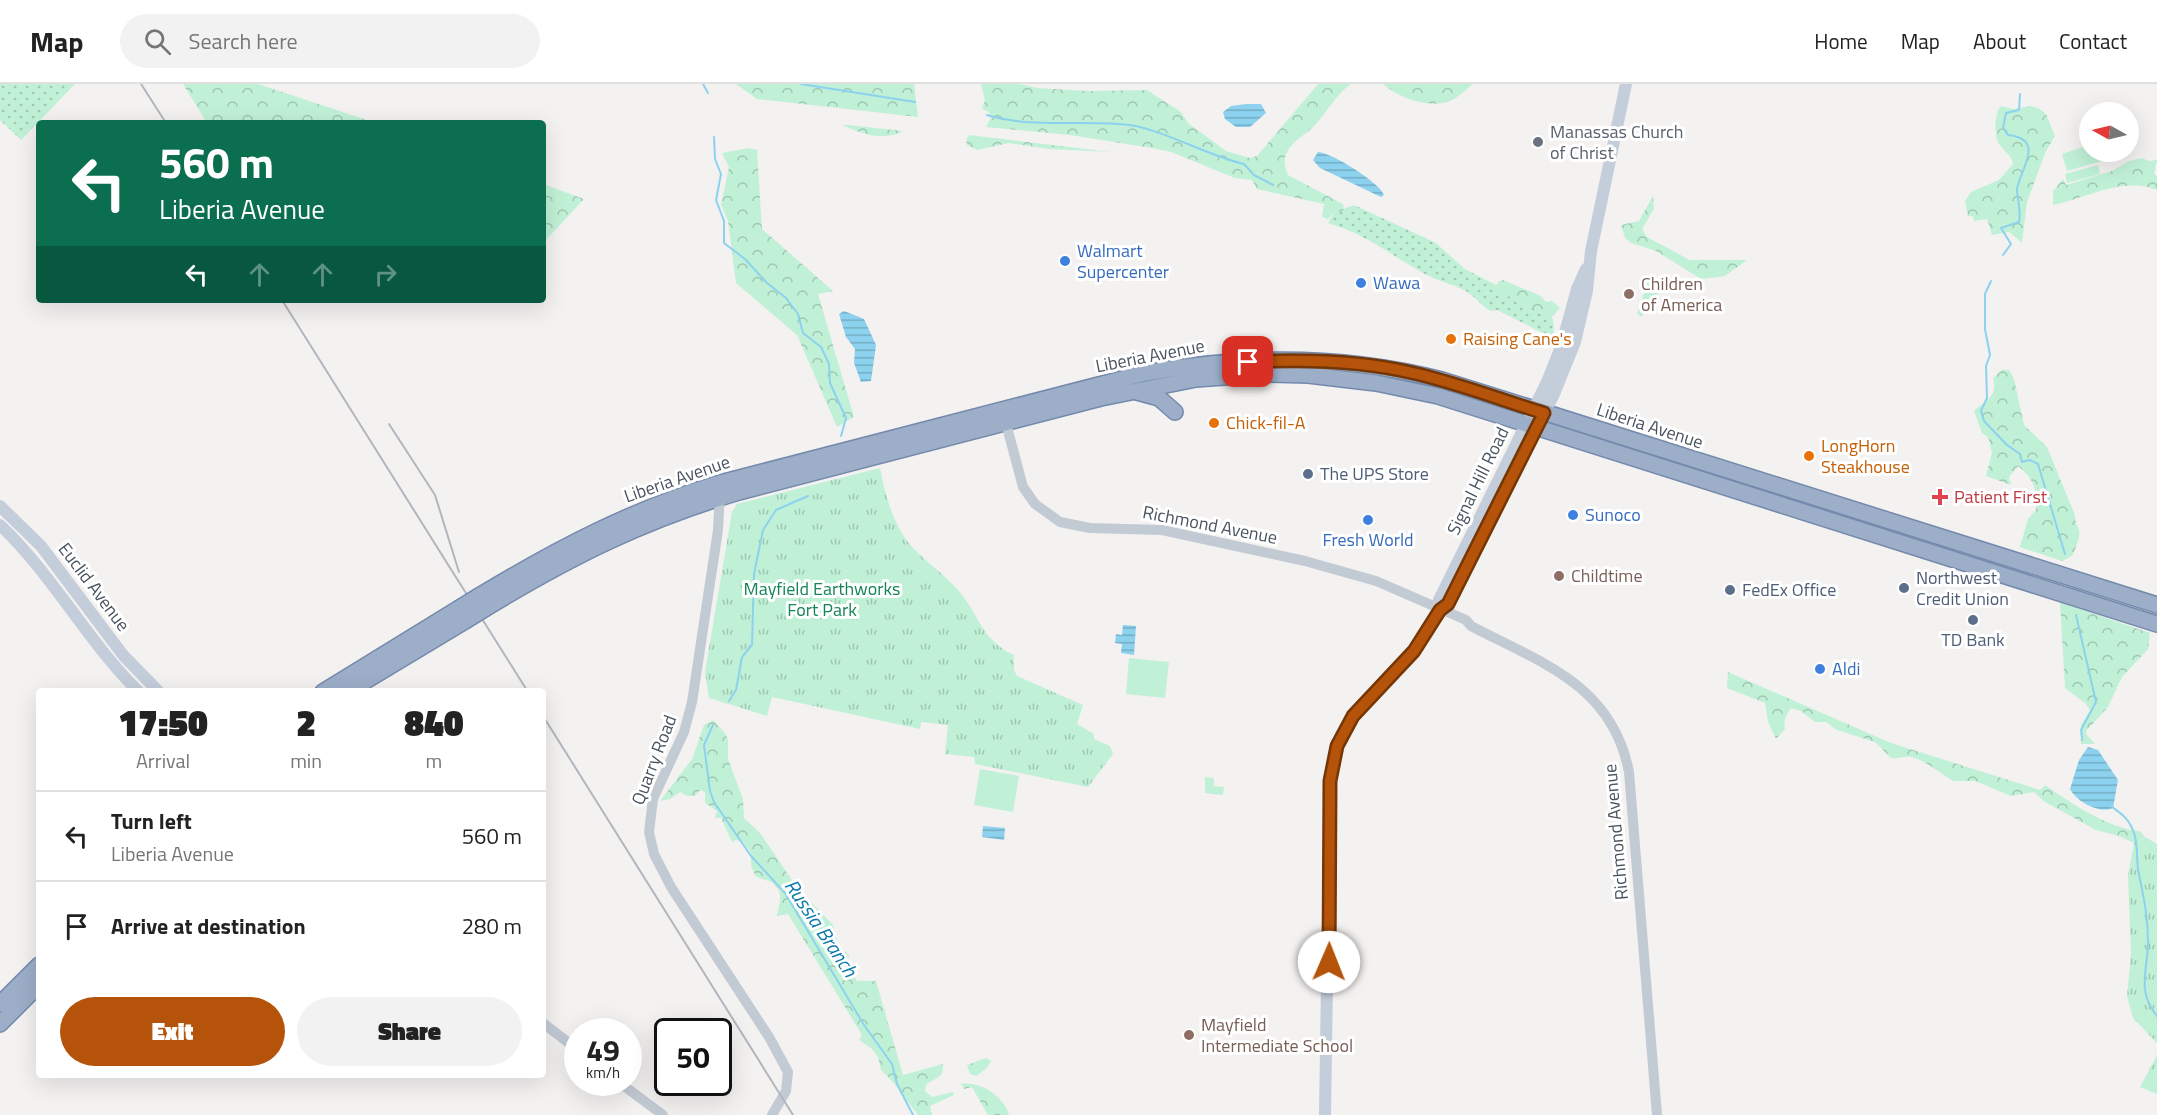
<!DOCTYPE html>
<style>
:root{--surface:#fff;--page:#f2f2f2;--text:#222;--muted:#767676;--line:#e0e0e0;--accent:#b45309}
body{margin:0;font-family:"Titillium Web",sans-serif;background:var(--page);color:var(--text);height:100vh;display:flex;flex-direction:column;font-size:22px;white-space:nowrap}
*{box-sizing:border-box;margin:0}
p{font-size:20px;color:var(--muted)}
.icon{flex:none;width:33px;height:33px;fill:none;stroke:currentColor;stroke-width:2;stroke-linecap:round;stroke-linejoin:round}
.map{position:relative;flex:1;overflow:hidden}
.sheet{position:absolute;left:36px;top:604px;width:510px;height:390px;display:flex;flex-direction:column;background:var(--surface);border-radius:6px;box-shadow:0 6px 24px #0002}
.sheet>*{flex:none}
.top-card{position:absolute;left:36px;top:36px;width:510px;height:183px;border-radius:6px;box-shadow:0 6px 24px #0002;background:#0b6e4f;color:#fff;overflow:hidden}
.needle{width:39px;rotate:278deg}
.tools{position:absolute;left:2079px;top:18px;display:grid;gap:12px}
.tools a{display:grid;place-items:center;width:60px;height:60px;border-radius:50%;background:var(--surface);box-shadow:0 6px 24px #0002;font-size:30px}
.speed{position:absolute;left:564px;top:934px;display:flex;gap:12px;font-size:30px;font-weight:700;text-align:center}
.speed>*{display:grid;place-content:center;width:78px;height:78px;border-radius:50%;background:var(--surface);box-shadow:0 6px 24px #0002;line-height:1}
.speed small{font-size:15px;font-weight:400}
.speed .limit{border:3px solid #111;border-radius:9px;background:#fff;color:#111}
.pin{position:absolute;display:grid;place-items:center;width:51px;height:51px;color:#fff;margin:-26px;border-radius:12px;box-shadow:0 3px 9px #0006}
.me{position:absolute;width:66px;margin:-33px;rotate:1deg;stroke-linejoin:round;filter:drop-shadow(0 0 4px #0008)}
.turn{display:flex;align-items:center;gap:21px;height:126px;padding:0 24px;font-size:27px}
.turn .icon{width:78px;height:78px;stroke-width:2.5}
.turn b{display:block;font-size:42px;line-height:51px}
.lanes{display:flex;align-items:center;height:57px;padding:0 24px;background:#0003;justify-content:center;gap:30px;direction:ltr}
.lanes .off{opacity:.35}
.eta{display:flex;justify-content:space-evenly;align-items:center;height:102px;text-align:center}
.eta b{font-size:36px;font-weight:800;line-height:42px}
.primary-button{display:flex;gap:12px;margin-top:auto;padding:12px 24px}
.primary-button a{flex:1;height:69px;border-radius:36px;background:var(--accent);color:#fff;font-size:24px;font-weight:800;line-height:69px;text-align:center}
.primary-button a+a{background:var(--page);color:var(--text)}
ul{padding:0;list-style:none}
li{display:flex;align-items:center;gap:18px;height:90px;padding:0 24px;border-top:2px solid var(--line)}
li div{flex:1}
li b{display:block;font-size:22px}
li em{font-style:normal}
header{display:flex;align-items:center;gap:36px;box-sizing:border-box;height:84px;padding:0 30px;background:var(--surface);border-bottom:2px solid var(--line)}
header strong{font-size:28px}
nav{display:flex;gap:33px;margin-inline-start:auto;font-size:21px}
.search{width:420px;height:54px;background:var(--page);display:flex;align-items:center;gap:15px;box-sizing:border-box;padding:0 21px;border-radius:33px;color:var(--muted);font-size:22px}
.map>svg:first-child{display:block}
.grass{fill:url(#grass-dots)}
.forest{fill:url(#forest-crowns)}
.park{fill:url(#park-tufts)}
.pitch{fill:#c0f1d7}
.water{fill:url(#water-rules)}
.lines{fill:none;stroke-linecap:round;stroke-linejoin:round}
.stream{stroke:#8cd2ef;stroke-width:2}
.trunk-casing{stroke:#748aac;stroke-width:18}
.tertiary{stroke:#c2cad3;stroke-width:10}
.secondary{stroke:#c4cdda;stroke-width:12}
.trunk{stroke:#9caec8;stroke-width:15}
.rail{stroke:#b3b6bc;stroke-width:2}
.trunk-bridge-casing{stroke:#748aac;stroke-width:18;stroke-linecap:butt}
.trunk-bridge{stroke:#9caec8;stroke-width:15}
.route-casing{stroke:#753606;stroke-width:15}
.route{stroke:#b45309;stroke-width:10}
.worship-dot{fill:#6b7280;stroke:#fff;stroke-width:2}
.shop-dot{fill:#3f7fe0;stroke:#fff;stroke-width:2}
.education-dot{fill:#8d6e63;stroke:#fff;stroke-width:2}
.food-dot{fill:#e8710a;stroke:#fff;stroke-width:2}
.service-dot{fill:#5c6f8a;stroke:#fff;stroke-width:2}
.health-dot{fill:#e0444e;stroke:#fff;stroke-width:2}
.labels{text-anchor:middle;stroke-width:6;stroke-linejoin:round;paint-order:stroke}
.worship-label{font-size:18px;fill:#5b616d;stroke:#fff;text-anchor:start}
.shop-label{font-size:18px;fill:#366cbe;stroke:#fff;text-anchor:start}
.education-label{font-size:18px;fill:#785e54;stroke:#fff;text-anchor:start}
.food-label{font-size:18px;fill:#c56008;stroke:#fff;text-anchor:start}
.street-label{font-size:18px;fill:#48535f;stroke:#fff}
.service-label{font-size:18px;fill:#4e5e75;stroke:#fff;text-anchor:start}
.health-label{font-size:18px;fill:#be3a42;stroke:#fff;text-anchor:start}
.park-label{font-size:18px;fill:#158457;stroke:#fff}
.water-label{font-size:20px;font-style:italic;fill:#097aaa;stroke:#fff}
</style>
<header>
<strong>Map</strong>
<div class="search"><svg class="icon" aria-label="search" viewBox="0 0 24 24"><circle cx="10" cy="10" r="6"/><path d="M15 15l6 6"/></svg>Search here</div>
<nav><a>Home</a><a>Map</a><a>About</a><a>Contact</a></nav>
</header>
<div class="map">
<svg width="2157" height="1031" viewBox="0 0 2157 1031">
<defs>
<pattern id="grass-dots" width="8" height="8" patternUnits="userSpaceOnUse" patternTransform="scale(1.5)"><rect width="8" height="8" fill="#c0f1d7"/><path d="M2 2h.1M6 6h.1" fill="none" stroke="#9ec6b2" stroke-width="1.8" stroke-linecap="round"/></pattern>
<pattern id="forest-crowns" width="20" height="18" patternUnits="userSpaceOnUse" patternTransform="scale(1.5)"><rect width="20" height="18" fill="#c0f1d7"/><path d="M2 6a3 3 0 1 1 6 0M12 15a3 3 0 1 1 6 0" fill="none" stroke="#9ec6b2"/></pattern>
<pattern id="park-tufts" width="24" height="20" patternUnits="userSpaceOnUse" patternTransform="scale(1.5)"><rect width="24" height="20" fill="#c0f1d7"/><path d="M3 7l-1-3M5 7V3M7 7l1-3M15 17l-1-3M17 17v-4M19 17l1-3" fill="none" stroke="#9ec6b2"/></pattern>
<pattern id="water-rules" width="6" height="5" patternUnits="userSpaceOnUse" patternTransform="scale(1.5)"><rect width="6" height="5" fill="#8cd2ef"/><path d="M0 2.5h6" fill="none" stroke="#74adc5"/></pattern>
</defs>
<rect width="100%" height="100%" fill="#f4f1f1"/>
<g class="grass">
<path d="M0,0H75L21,56L0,36Z"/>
<path d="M1354,121L1436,159L1465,185L1496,201L1495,205L1553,235L1554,251L1548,256L1545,250L1497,226L1491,227C1481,222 1476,213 1466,207C1453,200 1437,197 1423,189C1391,171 1364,149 1328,139L1334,129Z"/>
</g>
<g class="forest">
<path d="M183,0H258L376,39H207Z"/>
<path d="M736,0H914L918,33L757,15Z"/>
<path d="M981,0H1019L1038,4L1087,7L1147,6L1181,28L1188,39L1226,67L1250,74L1257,72L1318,0H1351C1335,11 1327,29 1314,42C1305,51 1293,57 1287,68C1283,76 1285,83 1288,91L1343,120L1344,126L1334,129L1328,135L1322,133L1324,120L1257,105L1252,96L1235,94L1171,68L1152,64L1070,51L986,43L991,33L989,28L982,25L985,16Z"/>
<path d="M1383,0H1473C1467,4 1461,11 1454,15C1433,27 1399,14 1383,0Z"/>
<path d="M2001,22L2014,25L2030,22L2038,24L2046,30L2055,52L2046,67L2027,118L2022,159L2009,148L1992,151L1987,135L1974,137L1973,132H1968L1965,117L1971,108L1999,96L2013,80C2011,70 2004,68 1999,60C1994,52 1994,28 2001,22Z"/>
<path d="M842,41H848L903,47C883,58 862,50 842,41Z"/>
<path d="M969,51L1111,68L1048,65L1009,59L977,66L967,61L966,56Z"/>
<path d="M749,64L757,66L762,145L833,207L818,210L854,333L837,343L797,251L736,199L728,137L721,121L729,83L722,69Z"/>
<path d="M2142,74L2149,77L2157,76L2154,90L2157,92V106C2123,92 2087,114 2053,121V107L2063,95L2066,101L2112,87L2129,77Z"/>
<path d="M543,100L584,115L543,159Z"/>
<path d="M1653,112L1654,125L1642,145L1647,153L1690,176H1747L1725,192L1701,195L1656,167L1631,159L1625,154L1621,141L1639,137Z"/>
<path d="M1503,196L1541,212L1546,218L1552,217L1560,224L1551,234L1494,205L1499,197Z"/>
<path d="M2002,286H2009L2014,295L2024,341L2047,363L2075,431C2075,438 2077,440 2079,446C2081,454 2075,465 2072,472L2062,477L2020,463L2028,435L2036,426C2038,406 2033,394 2018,382L2009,393L2011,401L1986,392L1992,369L1988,353L1982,349L1974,327C1987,315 1998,313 1993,294Z"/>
<path d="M2060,518L2150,549L2148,565L2122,593L2108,623L2087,646L2086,650L2095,660H2081V641L2090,626L2085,619L2065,604Z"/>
<path d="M1728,588L1891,659L2040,706L2045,701C2069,718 2111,746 2140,747L2145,753L2134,759L2119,752L2096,746L2045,718L2034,708L2011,712L1975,697H1953C1943,691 1923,675 1911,673C1905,672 1897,675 1891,674L1875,658L1837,646L1826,638H1815L1801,627L1791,624C1786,631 1783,637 1785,645L1776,655L1768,638L1765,619L1727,604Z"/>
<path d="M713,636L725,649L728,656V675L743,715L744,734L760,749L796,802L833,841L838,860L849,872L847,880L857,897H876L903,991L943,980C944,995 935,993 926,1001L925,1007L932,1013L953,1008L954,1011L930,1022L932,1031H918L893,998L881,986L878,973L872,965L859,956L862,951L788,830L777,832C779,818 786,806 769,797C763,795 759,795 755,791L751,782V769L743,758L736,756L732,758L721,734H715L717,727L705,719V708L700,706L695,712H687L680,708L670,715L660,717L692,675L704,641Z"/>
<path d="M986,974L991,977L987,984L976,992L970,990L967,981Z"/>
<path d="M961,1000C980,997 1004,1012 1009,1031H988L972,1003L964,1005Z"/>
</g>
<g class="park">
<path d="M2098,81L2100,90L2067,99L2065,90Z"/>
<path d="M1648,196L1661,205L1642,232L1637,230Z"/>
<path d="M880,384C886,414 894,446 917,468C930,481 946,492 958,506C980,531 980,555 1014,571V586L1017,592L1083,621L1077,640L1094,650V655L1110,662L1113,670L1088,703L975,680L974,673L945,670L948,641L921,638L920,645L772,613L767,632L709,614L705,588L732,428L737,420Z"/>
<path d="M1205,693L1214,694V702L1224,703L1223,711L1205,709Z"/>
<path d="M2145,753L2157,760V959L2133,934L2127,912L2131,870L2128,792L2134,759Z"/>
<path d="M2157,971V1010L2140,1003Z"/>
</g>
<g class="pitch">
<path d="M2089,61L2090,68H2100L2102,77L2067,87L2062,70Z"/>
<path d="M1129,574L1169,578L1165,614L1126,610Z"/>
<path d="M980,685L1019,692L1013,728L974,721Z"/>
</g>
<g class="water">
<path d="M1246,20H1261L1266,29L1250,43H1236L1225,35L1223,28L1231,22Z"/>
<path d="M1318,68C1332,69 1379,98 1384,111L1381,113L1320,84L1313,76Z"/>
<path d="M844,227L864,235L876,261L871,297L861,298L854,279L855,265L846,253L839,230Z"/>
<path d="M1123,541L1136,542L1134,571L1121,569L1122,560L1115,559L1116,550L1122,551Z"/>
<path d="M2088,663L2098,666L2118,696L2113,724C2099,730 2077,718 2070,705L2079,676Z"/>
<path d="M983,742L1005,744L1004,756L982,753Z"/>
</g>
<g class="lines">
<g class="stream">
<path d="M703,0L708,9"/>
<path d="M801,0L915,18"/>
<path d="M987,31C1034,45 1083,35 1130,41C1166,47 1208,72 1244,80L1254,91L1273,101"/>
<path d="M714,53L715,75L721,90L716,116L724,137V159L745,175L767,199L786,214L798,230L803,249L821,263L829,280L830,299L846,334L841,352"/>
<path d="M2003,171L2011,160L2001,144L2019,138C2021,128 2018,116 2017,107C2016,91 2049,55 2008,51L2003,44L2006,29L2019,26L2020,10"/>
<path d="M1991,197L1985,210V245L1990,271L1986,282L1987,314L1981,327L1984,337L2007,361L2020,370L2022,378L2030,376L2038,380L2065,470"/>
<path d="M2076,531L2096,618L2081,646L2082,654"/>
<path d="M729,617L736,606L742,573L752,561L754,490L763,446L776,426L808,412"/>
<path d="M713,641L704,661L710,707L714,718L751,772L785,809L864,941L892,980L897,1000L913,1031"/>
<path d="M2111,722C2117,727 2123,730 2128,737C2139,753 2136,768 2138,785C2143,811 2148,831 2148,858C2148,886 2136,907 2157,932"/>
</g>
<g class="trunk-casing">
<g id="trunk">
<path d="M1137,308L1159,314L1175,328"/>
<path d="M479,512C557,465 633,425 720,399L1145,289C1244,271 1345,271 1442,296L2157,521"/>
<path d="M486,524C572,472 642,437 739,408L1101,314L1196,295L1266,290L1308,291L1376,299L1438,312L2157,540"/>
<path d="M323,608L458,525"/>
<path d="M347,608L465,537"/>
<path d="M0,920L39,881"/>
<path d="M0,940L39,901"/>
</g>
</g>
<g class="tertiary">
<path d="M1004,332L1023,403L1035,420L1060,438L1090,444L1162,446L1305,477L1376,497L1466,536L1471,542C1541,579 1612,600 1629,688L1657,1031"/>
<path d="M720,410L718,446L692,618L684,648L653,715L649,748L654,770L671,803L769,953L788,988L786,1007L772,1031"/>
<path d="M543,939L578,966"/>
<path d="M620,999L663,1031"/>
</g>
<g class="secondary">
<path d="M0,422L41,462L123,571L159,608"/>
<path d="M0,441C53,491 87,557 139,608"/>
<path d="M1440,526L1439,516L1547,298L1561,263L1577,205L1586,185"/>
<path d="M1325,1031L1330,697C1334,634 1378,612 1413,568C1426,553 1433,532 1448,520L1554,310L1575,258L1587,207L1591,167L1626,0"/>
</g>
<use href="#trunk" class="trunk"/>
<g class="rail">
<path d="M141,0L166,39"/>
<path d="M282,216L528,608"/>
<path d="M389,340L435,411L459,488"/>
<path d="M543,632L793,1031"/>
</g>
<g class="trunk-bridge-casing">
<g id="trunk-bridge">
<path d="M458,525L479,512"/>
<path d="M465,537L486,524"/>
</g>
</g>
<use href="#trunk-bridge" class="trunk-bridge"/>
</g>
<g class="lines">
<g class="route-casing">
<path id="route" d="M1248,278C1303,275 1359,276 1413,289C1458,299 1501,316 1544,329L1448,520L1440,526L1414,567L1353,632L1337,662L1330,697L1329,878"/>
</g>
<use href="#route" class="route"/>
</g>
<circle class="worship-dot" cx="1538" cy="58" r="6"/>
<g class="shop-dot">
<circle cx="1065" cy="177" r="6"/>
<circle cx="1361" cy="199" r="6"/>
<circle cx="1573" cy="431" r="6"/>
<circle cx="1368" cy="436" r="6"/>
<circle cx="1820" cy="585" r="6"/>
</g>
<g class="education-dot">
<circle cx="1629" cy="210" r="6"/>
<circle cx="1559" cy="492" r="6"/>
<circle cx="1189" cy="951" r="6"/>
</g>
<g class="food-dot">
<circle cx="1451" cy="255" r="6"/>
<circle cx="1214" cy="339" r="6"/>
<circle cx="1809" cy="372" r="6"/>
</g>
<g class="service-dot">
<circle cx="1308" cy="390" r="6"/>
<circle cx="1904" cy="504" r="6"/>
<circle cx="1730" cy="506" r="6"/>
<circle cx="1973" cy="536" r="6"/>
</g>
<path class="health-dot" d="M1937 404h6v6h6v6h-6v6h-6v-6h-6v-6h6z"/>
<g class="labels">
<g class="worship-label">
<text x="1550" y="54">Manassas Church<tspan x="1550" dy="21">of Christ</tspan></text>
</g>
<g class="shop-label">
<text x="1077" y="173">Walmart<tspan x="1077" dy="21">Supercenter</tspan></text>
<text x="1373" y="205">Wawa</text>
<text x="1585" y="437">Sunoco</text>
<text x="1368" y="462" text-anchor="middle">Fresh World</text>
<text x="1832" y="591">Aldi</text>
</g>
<g class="education-label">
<text x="1641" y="206">Children<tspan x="1641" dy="21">of America</tspan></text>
<text x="1571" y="498">Childtime</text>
<text x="1201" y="947">Mayfield<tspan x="1201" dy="21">Intermediate School</tspan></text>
</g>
<g class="food-label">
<text x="1463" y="261">Raising Cane's</text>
<text x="1226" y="345">Chick-fil-A</text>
<text x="1821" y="368">LongHorn<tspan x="1821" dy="21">Steakhouse</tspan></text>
</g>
<g class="street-label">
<text transform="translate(1150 272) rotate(-11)" y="6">Liberia Avenue</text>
<text transform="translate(1650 342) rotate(18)" y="6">Liberia Avenue</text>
<text transform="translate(677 395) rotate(-19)" y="6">Liberia Avenue</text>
<text transform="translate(1478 397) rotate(-64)" y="6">Signal Hill Road</text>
<text transform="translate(1210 441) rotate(11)" y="6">Richmond Avenue</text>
<text transform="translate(94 503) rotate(53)" y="6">Euclid Avenue</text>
<text transform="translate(654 676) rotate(-69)" y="6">Quarry Road</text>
<text transform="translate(1616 748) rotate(-95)" y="6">Richmond Avenue</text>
</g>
<g class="service-label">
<text x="1320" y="396">The UPS Store</text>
<text x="1916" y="500">Northwest<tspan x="1916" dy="21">Credit Union</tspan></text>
<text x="1742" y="512">FedEx Office</text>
<text x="1973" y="562" text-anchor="middle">TD Bank</text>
</g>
<g class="health-label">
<text x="1954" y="419">Patient First</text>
</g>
<g class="park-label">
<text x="822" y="511">Mayfield Earthworks<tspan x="822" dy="21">Fort Park</tspan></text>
</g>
<g class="water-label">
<text transform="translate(821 844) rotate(56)" y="7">Russia Branch</text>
</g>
</g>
</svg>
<div class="tools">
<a><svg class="needle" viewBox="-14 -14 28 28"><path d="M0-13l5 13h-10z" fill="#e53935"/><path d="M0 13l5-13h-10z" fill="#767676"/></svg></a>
</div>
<div class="speed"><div>49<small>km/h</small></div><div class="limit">50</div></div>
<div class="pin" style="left:1248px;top:278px;background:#d93025"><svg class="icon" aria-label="arrive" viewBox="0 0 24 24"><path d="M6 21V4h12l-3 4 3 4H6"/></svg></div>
<svg class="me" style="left:1329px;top:878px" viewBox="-20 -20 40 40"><circle r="19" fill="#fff"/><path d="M0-13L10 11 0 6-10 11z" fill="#b45309"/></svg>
<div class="top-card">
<div class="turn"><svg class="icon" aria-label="left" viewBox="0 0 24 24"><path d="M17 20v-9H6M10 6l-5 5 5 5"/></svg><div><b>560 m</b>Liberia Avenue</div></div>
<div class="lanes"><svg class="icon" aria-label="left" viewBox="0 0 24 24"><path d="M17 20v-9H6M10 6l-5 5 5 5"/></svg><svg class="icon off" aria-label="ahead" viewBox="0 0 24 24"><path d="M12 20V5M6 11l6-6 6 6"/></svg><svg class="icon off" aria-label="ahead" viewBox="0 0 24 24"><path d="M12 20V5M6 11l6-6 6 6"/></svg><svg class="icon off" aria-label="right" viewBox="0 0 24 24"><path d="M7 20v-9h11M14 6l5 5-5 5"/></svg></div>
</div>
<section class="sheet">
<div class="eta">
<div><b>17:50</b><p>Arrival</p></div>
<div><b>2</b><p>min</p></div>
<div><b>840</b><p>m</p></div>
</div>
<ul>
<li><svg class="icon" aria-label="left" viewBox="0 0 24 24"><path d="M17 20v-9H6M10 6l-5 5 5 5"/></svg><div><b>Turn left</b><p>Liberia Avenue</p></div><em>560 m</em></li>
<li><svg class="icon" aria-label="arrive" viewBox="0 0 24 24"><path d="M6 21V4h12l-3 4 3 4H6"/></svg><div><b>Arrive at destination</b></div><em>280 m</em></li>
</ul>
<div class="primary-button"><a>Exit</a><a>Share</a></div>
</section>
</div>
